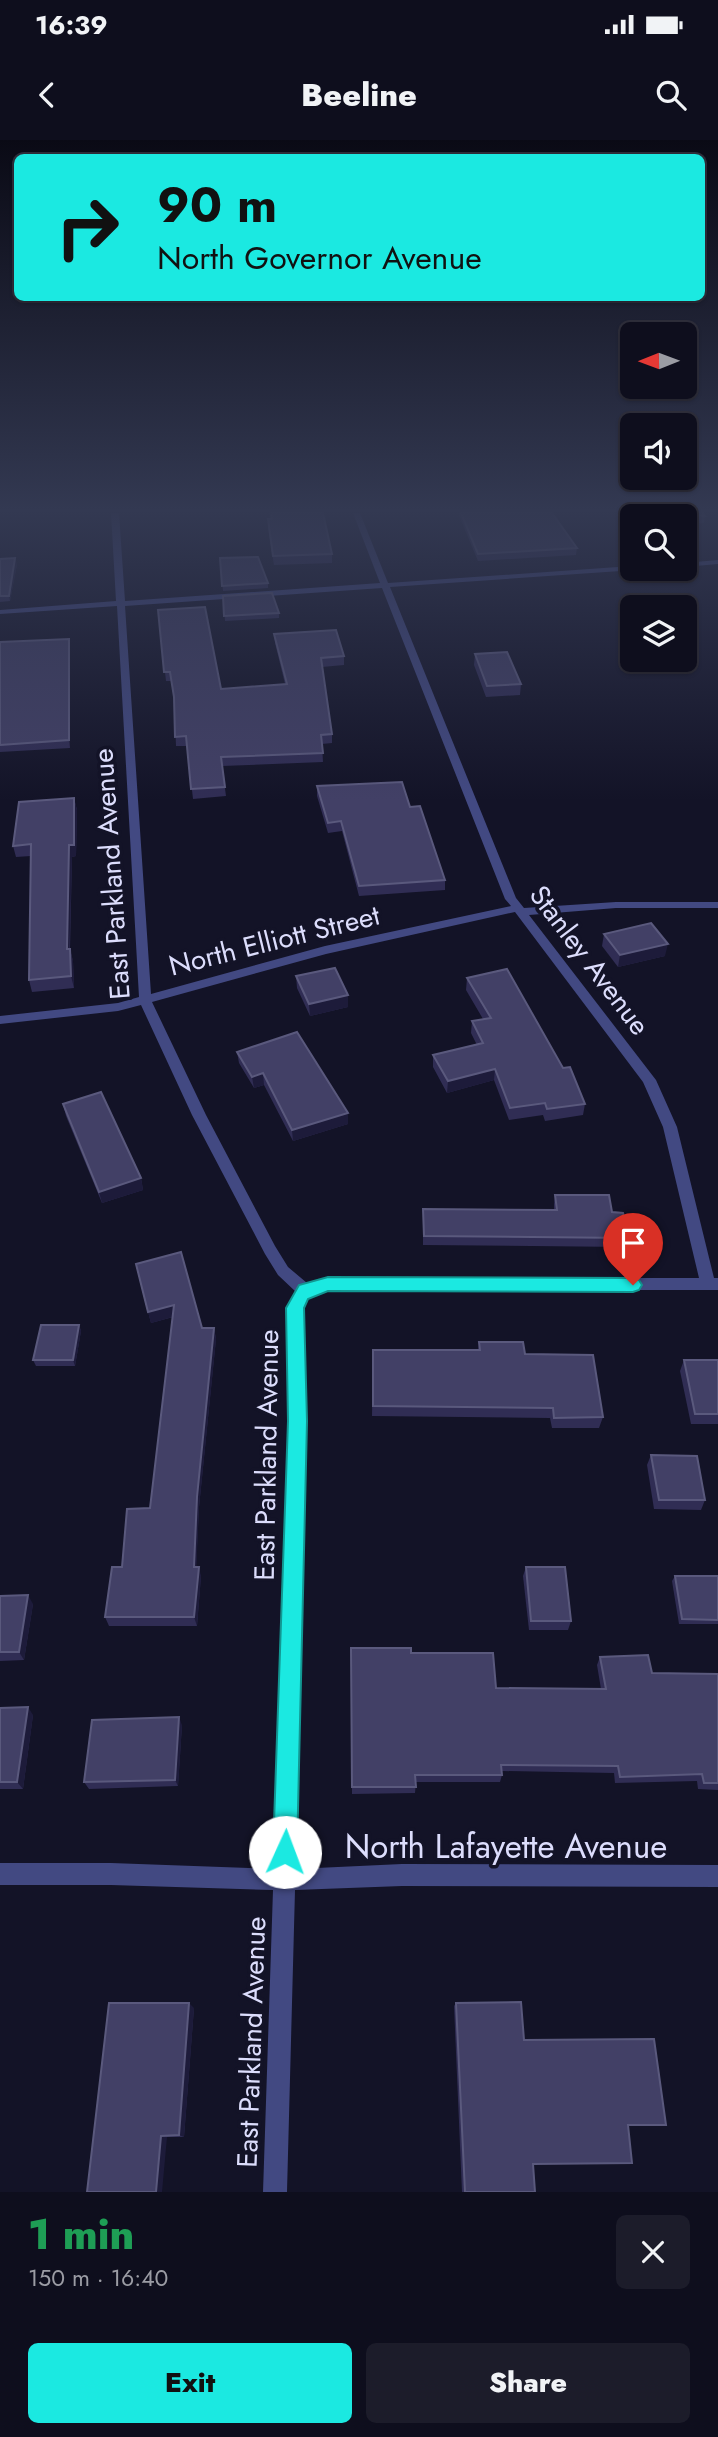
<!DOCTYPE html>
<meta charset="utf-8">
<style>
:root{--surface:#0e0e1d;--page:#1c1c2a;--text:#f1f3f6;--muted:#9b9ca4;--line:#2e2e3b;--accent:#1be9e1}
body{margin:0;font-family:Jost,sans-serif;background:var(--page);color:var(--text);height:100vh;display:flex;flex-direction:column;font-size:26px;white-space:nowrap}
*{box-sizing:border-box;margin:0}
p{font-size:23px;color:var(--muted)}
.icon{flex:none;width:38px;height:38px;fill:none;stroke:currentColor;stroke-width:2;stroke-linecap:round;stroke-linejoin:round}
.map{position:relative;height:2052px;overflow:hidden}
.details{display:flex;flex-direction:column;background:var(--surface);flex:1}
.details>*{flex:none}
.guide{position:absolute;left:14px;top:14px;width:691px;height:147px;border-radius:10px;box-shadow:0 2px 5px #0004,0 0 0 2px var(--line);background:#1be9e1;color:#111;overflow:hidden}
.needle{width:46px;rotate:269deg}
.buttons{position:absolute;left:620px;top:182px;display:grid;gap:14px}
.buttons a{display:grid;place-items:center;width:77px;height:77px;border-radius:10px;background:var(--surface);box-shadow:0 2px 5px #0004,0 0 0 2px var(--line);font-size:35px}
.pin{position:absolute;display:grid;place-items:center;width:60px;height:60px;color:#fff;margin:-72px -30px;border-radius:50% 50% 50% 0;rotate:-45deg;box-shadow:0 0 7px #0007}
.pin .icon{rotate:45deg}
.me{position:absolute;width:77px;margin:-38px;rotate:2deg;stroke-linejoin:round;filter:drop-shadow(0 0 5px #0008)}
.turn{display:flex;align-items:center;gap:24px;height:147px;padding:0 28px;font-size:32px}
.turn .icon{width:91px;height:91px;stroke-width:2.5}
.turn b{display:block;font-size:49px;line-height:60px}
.round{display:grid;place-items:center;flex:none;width:74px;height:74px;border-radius:10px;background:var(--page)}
.summary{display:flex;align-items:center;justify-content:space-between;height:119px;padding:0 28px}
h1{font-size:42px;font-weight:800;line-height:52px;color:#1e9e55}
.action{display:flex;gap:14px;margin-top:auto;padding:14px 28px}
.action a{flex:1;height:80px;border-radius:10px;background:var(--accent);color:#111;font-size:28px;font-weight:800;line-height:80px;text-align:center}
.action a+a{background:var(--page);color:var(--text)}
.status{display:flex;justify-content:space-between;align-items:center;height:49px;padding:0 35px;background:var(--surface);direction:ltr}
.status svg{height:19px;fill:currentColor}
header{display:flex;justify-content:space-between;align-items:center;height:91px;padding:0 28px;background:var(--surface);font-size:32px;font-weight:800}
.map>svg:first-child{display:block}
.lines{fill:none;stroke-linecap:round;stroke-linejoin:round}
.street{fill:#424982;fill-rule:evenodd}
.wall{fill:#302d54}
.shaded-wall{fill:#1d1b3a}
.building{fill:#424066;stroke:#5a597d;stroke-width:2}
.route{fill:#1be9e1;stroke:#129792;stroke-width:2}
.labels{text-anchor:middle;stroke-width:7;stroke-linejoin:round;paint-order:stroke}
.street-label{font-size:28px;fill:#dcddfc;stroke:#131327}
.near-street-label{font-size:33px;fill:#dcddfc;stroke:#131327}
</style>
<div class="status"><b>16:39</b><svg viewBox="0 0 49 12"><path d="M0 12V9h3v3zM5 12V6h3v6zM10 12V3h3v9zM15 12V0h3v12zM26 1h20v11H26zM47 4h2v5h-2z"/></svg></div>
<header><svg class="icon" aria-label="back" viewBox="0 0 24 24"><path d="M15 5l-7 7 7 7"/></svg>Beeline<svg class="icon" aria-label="search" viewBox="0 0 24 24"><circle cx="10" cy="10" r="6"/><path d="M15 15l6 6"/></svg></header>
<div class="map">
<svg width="718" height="2052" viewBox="0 0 718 2052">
<rect width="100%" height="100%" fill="#131327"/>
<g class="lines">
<g class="street">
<path d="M111,373H119L125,461L380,443L353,373H360L388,443L632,426V429L635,430L390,447L516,758L524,768L616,762H718V768H616L529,775L656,940L677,987L714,1138H718V1150H328L310,1155L303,1168L306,1281L295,1729L402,1724L718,1725V1747L402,1746L295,1750L287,2052H263L273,1750L111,1745H0V1723H111L274,1729L290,1281L287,1168L296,1152L278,1135L265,1114L192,975L141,865L118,871L0,884V876L118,863L139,857L117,466L0,474V470L116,461ZM382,448L505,759L511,766L325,806L151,854L125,466ZM515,772L643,942L663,987L699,1138H328L307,1143L288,1127L275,1106L206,975L152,862L326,814Z"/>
<path d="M718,420V424L684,427V423Z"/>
</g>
</g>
<g class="wall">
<path d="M269,373H323L332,414V423L274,425L268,388V379H271Z"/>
<path d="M458,373H552L577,408L576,415L478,421Z"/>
<path d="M629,373H703L705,376L704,383L684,384V376L632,377Z"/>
<path d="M220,418L268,443V448L223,451Z"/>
<path d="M0,419L17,424L10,461L0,462Z"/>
<path d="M223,456L279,473V478L225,481Z"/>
<path d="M158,470L221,549L285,544L275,503L274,494L344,516V525L322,527L332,594V603L322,604L323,622L222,626L226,656L193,659L187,606H176L174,559L171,541H166Z"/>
<path d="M0,502L70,506V608L0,612Z"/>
<path d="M475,514L521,544L520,555L486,557L474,525Z"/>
<path d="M317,646L410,667L445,740V750L359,756L342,691L328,693L317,656Z"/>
<path d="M74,658L77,670L76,716L72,717L70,809L73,821L74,848L32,852L29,840L31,716L16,717L13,706Z"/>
<path d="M604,794L665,816L618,827L602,806Z"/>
<path d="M296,836L348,855V867L310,876L297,848Z"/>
<path d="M467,838L563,928L585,964L583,975L545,981L543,975L509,980L494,940L447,953L433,927V915L477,905L471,893L472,881L483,879L466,850Z"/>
<path d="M237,912L348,984L293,1001L264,945L254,948L239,923Z"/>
<path d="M63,964L141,1038L143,1050L102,1063L66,976Z"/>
<path d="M555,1055L612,1072L629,1098L626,1107L423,1105V1069L554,1070V1064Z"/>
<path d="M136,1124L202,1188H214L216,1199L199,1367L196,1427L201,1436L197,1486H109L105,1477L122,1427L150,1368L173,1177L151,1183Z"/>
<path d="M79,1185L81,1191L75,1226H36L33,1220Z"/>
<path d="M479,1202L525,1214L603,1277L599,1288H552L550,1278L372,1276L373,1210H478Z"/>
<path d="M684,1220H718V1284H691L680,1231Z"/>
<path d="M651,1315L705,1360L701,1370L654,1369L647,1325Z"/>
<path d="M526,1427L571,1481L568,1490H529L523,1436Z"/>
<path d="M675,1436H718V1484H679L672,1441Z"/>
<path d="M0,1456L33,1464L24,1520L0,1521Z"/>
<path d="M351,1508L411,1513L496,1548L601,1549L597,1525L600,1517L652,1533L718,1534V1650L698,1649L697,1641L615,1643L614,1633L502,1631V1635L500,1642H416L415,1653L352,1654Z"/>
<path d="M0,1568L33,1575L23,1649H0Z"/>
<path d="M182,1585L178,1646L89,1649L84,1642Z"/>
<path d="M456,1863L524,1900L666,1985L660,1986H628L632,2023L533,2024L535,2052H462L454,1866Z"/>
<path d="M194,1868L184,1997H167L87,2052Z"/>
</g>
<g class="shaded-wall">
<path d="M15,418L17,424L10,461L9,456Z"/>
<path d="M69,499L70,506V608L69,600Z"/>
<path d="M74,658L77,670L76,716L72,717L69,821L67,809L69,705Z"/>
<path d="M668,804L665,816L618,827L620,815Z"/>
<path d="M70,809L73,821L74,848L71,836Z"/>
<path d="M348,855V867L310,876L309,864Z"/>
<path d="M495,929L494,940L447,953L448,941Z"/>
<path d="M263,933L264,945L254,948L252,937Z"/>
<path d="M348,973V984L293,1001L292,990Z"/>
<path d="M141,1038L143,1050L102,1063L99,1052Z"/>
<path d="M174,1165L176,1176L151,1183L148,1172Z"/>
<path d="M79,1185L81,1191L75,1226L73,1220Z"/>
<path d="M214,1188L216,1199L199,1367L196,1436L194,1427L197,1357Z"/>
<path d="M199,1427L201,1436L197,1486L194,1477Z"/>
<path d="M28,1455L33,1464L24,1520L19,1512Z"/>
<path d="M28,1567L33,1575L23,1649L17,1642Z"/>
<path d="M179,1577L182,1585L178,1646L175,1640Z"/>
<path d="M189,1863L194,1868L184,1997L179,1995Z"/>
<path d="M161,1996L167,1997L162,2052H156Z"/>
</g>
<g class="building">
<path d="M271,373H323L332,414L273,416L268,379H272Z"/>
<path d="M461,373H552L577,408L478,414Z"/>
<path d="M635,373H703L705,376H637Z"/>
<path d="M258,417L268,443L222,446L220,418Z"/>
<path d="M15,418L9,456H0V419Z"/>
<path d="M272,453L279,473L224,476L223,456Z"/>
<path d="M205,467L221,549L287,544L274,494L336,490L344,516L321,518L332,594L321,595L323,613L221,617L225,647L191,649L186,596L175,597L174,557L170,532H164L158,470Z"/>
<path d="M69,499V600L0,605V502Z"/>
<path d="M507,512L521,544L487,546L475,514Z"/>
<path d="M402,642L410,667L420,666L445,740L359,746L341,681L328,683L317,646Z"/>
<path d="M74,658V705H69L67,809H70L71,836L29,840L31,704L13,706L19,662Z"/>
<path d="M651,783L668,804L620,815L604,794Z"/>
<path d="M335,828L348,855L309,864L296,836Z"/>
<path d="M507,829L563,928L570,927L585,964L547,969L545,963L510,968L495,929L448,941L433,915L483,903L472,881L491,878L467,838Z"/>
<path d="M297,892L348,973L292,990L263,933L252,937L237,912Z"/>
<path d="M101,952L141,1038L99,1052L63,964Z"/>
<path d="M555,1055H609L612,1072L623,1073L629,1098L424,1096L423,1069L557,1070Z"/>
<path d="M181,1112L202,1188H214L197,1357L194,1427H199L194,1477H105L112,1427H122L127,1369L150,1368L174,1165L148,1172L136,1124Z"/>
<path d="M41,1185H79L73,1220H33Z"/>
<path d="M479,1202H523L525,1214L593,1215L603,1277L554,1278L553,1268L373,1266V1210H480Z"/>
<path d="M684,1220H718V1274H695Z"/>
<path d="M651,1315L697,1316L705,1360H659Z"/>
<path d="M526,1427H565L571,1481H531Z"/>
<path d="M675,1436H718V1480L682,1479Z"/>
<path d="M28,1455L19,1512H0V1456Z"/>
<path d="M351,1508H411V1513H493L496,1548L606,1549L600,1517L648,1515L652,1533L718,1534V1643H704L702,1634L620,1637L618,1626L501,1625L502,1635H415L416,1647H352Z"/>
<path d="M28,1567L17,1642H0V1568Z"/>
<path d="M179,1577L175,1640L84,1642L92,1580Z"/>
<path d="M521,1862L524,1900L654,1899L666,1985H628L632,2023L533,2024L535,2052H465L456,1863Z"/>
<path d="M109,1863H189L179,1995L161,1996L156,2052H87Z"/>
</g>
<linearGradient id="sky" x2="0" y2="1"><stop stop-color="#0a0a15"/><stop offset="0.56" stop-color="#333952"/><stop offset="1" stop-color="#333952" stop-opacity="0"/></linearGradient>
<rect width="718" height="661" fill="url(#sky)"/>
<path class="route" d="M328,1137L633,1138L639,1140L642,1145L639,1150L633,1152L328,1151L308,1159L304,1168L307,1281L297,1712L294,1721L285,1724L277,1721L273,1712L288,1281L286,1168L299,1145Z"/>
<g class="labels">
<g class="street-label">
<text transform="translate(111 734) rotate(-94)" y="10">East Parkland Avenue</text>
<text transform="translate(274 800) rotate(-14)" y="10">North Elliott Street</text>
<text transform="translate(590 820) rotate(53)" y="10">Stanley Avenue</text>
<text transform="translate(266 1315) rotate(-89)" y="10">East Parkland Avenue</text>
<text transform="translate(251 1902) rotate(-88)" y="10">East Parkland Avenue</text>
</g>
<g class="near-street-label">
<text x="506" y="1718">North Lafayette Avenue</text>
</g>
</g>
</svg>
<div class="buttons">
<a><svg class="needle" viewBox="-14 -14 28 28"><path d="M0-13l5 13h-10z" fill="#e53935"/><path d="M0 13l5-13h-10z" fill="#9b9ca4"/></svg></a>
<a><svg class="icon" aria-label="sound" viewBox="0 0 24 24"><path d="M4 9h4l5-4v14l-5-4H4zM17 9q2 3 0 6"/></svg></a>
<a><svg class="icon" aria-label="search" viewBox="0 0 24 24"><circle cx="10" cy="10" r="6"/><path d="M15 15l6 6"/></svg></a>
<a><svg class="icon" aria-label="layers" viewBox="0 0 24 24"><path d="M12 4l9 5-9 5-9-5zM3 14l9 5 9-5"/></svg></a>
</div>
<div class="pin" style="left:633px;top:1145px;background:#d93025"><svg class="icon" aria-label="arrive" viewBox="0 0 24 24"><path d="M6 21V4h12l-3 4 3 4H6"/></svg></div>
<svg class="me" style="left:285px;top:1712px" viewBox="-20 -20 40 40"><circle r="19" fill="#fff"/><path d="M0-13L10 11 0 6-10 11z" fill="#1be9e1"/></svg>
<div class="guide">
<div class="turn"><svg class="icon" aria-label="right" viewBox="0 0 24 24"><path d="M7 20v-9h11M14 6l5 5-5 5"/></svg><div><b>90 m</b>North Governor Avenue</div></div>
</div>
</div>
<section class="details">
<div class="summary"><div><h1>1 min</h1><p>150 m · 16:40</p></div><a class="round"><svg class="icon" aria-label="close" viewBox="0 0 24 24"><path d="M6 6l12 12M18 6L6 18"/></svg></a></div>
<div class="action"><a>Exit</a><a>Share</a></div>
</section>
